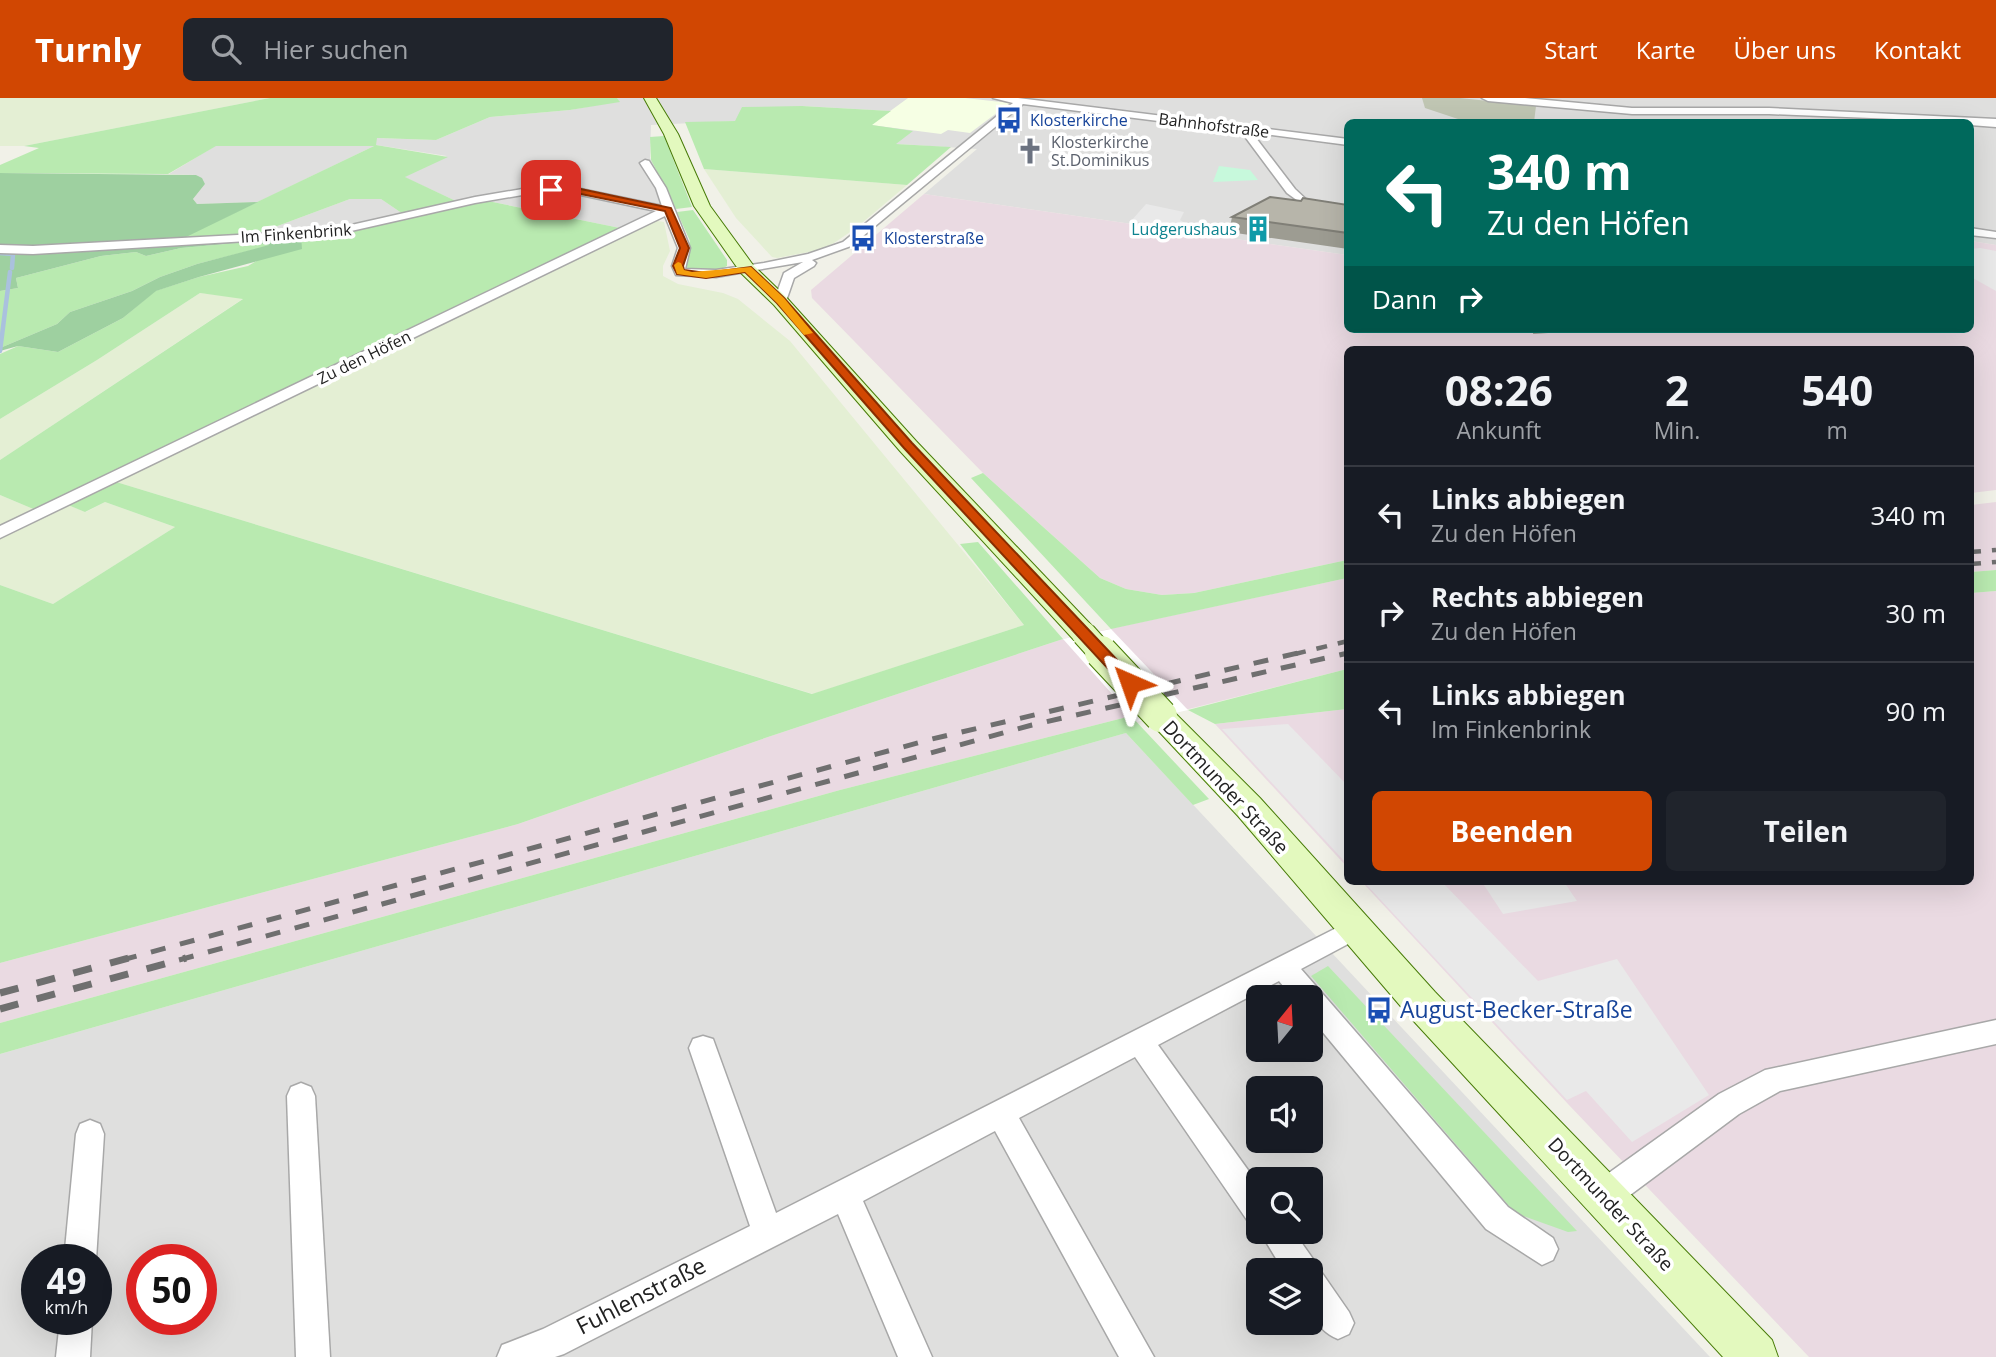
<!DOCTYPE html>
<html lang="de">
<meta charset="utf-8">
<style>
:root{--surface:#171b24;--page:#20242c;--text:#f1f3f6;--muted:#9ea1a6;--line:#363941;--accent:#d14702}
body{margin:0;font-family:"Open Sans",sans-serif;background:var(--page);color:var(--text);height:100vh;display:flex;flex-direction:column;font-size:26px;white-space:nowrap}
*{box-sizing:border-box;margin:0}
p{font-size:23px;color:var(--muted)}
.icon{flex:none;width:38px;height:38px;fill:none;stroke:currentColor;stroke-width:2;stroke-linecap:round;stroke-linejoin:round}
.map{position:relative;flex:1;overflow:hidden}
.drawer{position:absolute;left:1344px;top:248px;width:630px;height:539px;display:flex;flex-direction:column;background:var(--surface);border-radius:10px;box-shadow:0 7px 28px #0002}
.drawer>*{flex:none}
.guide{position:absolute;left:1344px;top:21px;width:630px;height:214px;border-radius:10px;box-shadow:0 7px 28px #0002;background:#00695c;color:#fff;overflow:hidden}
.needle{width:46px;rotate:18deg}
.tools{position:absolute;left:1246px;top:887px;display:grid;gap:14px}
.tools a{display:grid;place-items:center;width:77px;height:77px;border-radius:10px;background:var(--surface);box-shadow:0 7px 28px #0002;font-size:35px}
.speed{position:absolute;left:21px;top:1146px;display:flex;gap:14px;font-size:35px;font-weight:700;text-align:center}
.speed>*{display:grid;place-content:center;width:91px;height:91px;border-radius:50%;background:var(--surface);box-shadow:0 7px 28px #0002;line-height:1}
.speed small{font-size:18px;font-weight:400}
.speed .limit{border:10px solid #d22;background:#fff;color:#111}
.pin{position:absolute;display:grid;place-items:center;width:60px;height:60px;color:#fff;margin:-30px;border-radius:14px;box-shadow:0 4px 10px #0006}
.me{position:absolute;width:77px;margin:-38px;rotate:317deg;stroke-linejoin:round;filter:drop-shadow(0 0 5px #0008)}
.turn{display:flex;align-items:center;gap:24px;height:147px;padding:0 28px;font-size:32px}
.turn .icon{width:91px;height:91px;stroke-width:2.5}
.turn b{display:block;font-size:49px;line-height:60px}
.then{display:flex;align-items:center;height:66px;padding:0 28px;background:#0003;gap:14px;font-size:26px}
.eta{display:flex;justify-content:space-evenly;align-items:center;height:119px;text-align:center}
.eta b{font-size:42px;font-weight:700;line-height:49px}
.primary-button{display:flex;gap:14px;margin-top:auto;padding:14px 28px}
.primary-button a{flex:1;height:80px;border-radius:10px;background:var(--accent);color:#fff;font-size:28px;font-weight:700;line-height:80px;text-align:center}
.primary-button a+a{background:var(--page);color:var(--text)}
ul{padding:0;list-style:none}
li{display:flex;align-items:center;gap:21px;height:98px;padding:0 28px;border-top:2px solid var(--line)}
li div{flex:1}
li b{display:block;font-size:26px}
li em{font-style:normal}
header{display:flex;align-items:center;gap:42px;box-sizing:border-box;height:98px;padding:0 35px;background:var(--accent);color:#fff}
header strong{font-size:33px}
nav{display:flex;gap:38px;margin-inline-start:auto;font-size:24px}
.search{width:490px;height:63px;background:var(--page);display:flex;align-items:center;gap:18px;box-sizing:border-box;padding:0 24px;border-radius:10px;color:var(--muted);font-size:26px}
.map>svg:first-child{display:block}
.residential{fill:#dfdfde;fill-rule:evenodd}
.industrial{fill:#eadae2}
.education{fill:#f6ffe4}
.construction{fill:#c0c6b3}
.farmland{fill:#e4efd4}
.grass{fill:#b9eab0}
.forest{fill:#9ed0a0}
.park{fill:#c7f9dc}
.parking{fill:#e9e9e9}
.pier{fill:#fff}
.lines{fill:none;stroke-linecap:round;stroke-linejoin:round}
.stream{stroke:#aac1de;stroke-width:4.5}
.minor-casing{stroke:#a8a8a8;stroke-width:3}
.tertiary-casing{stroke:#a8a8a8;stroke-width:3}
.secondary-casing{stroke:#477b06;stroke-width:2}
.minor{fill:#fff;fill-rule:evenodd}
.tertiary{fill:#fff;fill-rule:evenodd}
.secondary{fill:#e3f9be;fill-rule:evenodd}
.rail-far2{stroke:#6f6f6f;stroke-width:4.5;stroke-dasharray:11 11;stroke-linecap:butt}
.rail-far1{stroke:#6f6f6f;stroke-width:5;stroke-dasharray:15 15;stroke-linecap:butt}
.rail{stroke:#6f6f6f;stroke-width:7;stroke-dasharray:19 19;stroke-linecap:butt}
.secondary-bridge-far1-casing{stroke:#477b06;stroke-width:26;stroke-linecap:butt}
.secondary-bridge-casing{stroke:#477b06;stroke-width:34;stroke-linecap:butt}
.secondary-bridge-far1{stroke:#e3f9be;stroke-width:24}
.secondary-bridge{stroke:#e3f9be;stroke-width:32}
.wall{fill:#9d9c92}
.building{fill:#b7b5aa;stroke:#807f77;stroke-width:2}
.route{fill:#d14702;stroke:#882e01;stroke-width:2}
.slow{fill:#f59e0b}
.labels{text-anchor:middle;stroke-width:7;stroke-linejoin:round;paint-order:stroke}
.far-transit-label{font-size:16px;fill:#164399;stroke:#fff;text-anchor:start}
.far-street-label{font-size:16px;fill:#212121;stroke:#fff}
.far-worship-label{font-size:16px;fill:#5b616d;stroke:#fff;text-anchor:start}
.far-culture-label{font-size:16px;fill:#0d838f;stroke:#fff;text-anchor:end}
.street-label{font-size:19px;fill:#212121;stroke:#fff}
.near-transit-label{font-size:23px;fill:#164399;stroke:#fff;text-anchor:start}
.near-street-label{font-size:23px;fill:#212121;stroke:#fff}
</style>
<header>
<strong>Turnly</strong>
<div class="search"><svg class="icon" aria-label="search" viewBox="0 0 24 24"><circle cx="10" cy="10" r="6"/><path d="M15 15l6 6"/></svg>Hier suchen</div>
<nav><a>Start</a><a>Karte</a><a>Über uns</a><a>Kontakt</a></nav>
</header>
<div class="map">
<svg width="1996" height="1259" viewBox="0 0 1996 1259">
<rect width="100%" height="100%" fill="#f1f1e8"/>
<g class="residential">
<path d="M617,0H1996V147L1971,143L1970,24H1348L1347,157L924,96L977,51L851,43L890,13L803,8L735,23L651,27L650,60L676,111L659,112L620,130L478,101L458,104L404,79L447,58L376,47L258,104L197,106L193,101L205,86L196,77L169,76L215,48L375,47L376,40L436,42L490,19L570,12L619,3Z"/>
<path d="M350,101H381L406,118L337,130L256,136Z"/>
<path d="M1126,635L1710,1259H0V956ZM1258,900H1311V952H1258ZM1258,990H1311V1043H1258ZM1258,1082H1311V1134H1258ZM37,1162H96V1222H37ZM142,1162H201V1222H142ZM1258,1172H1311V1225H1258Z"/>
</g>
<g class="industrial">
<path d="M924,96L1347,157L1348,231H1970L1971,143L1996,147V392L1971,395L1970,252H1348L1347,462L1194,495L1162,497L1126,491L1100,480L983,375L812,200L811,192Z"/>
<path d="M1996,404V472L1971,474V407Z"/>
<path d="M1347,480V571L1137,624L1131,618L840,692L0,925V865L518,726L768,639L1063,541Z"/>
<path d="M1996,493V1259H1809L1568,1006L1362,784H1970L1971,495Z"/>
<path d="M1347,611V769L1215,626Z"/>
</g>
<path class="education" d="M908,0H965L1010,5L970,35L948,32L941,36L871,27Z"/>
<path class="construction" d="M1422,0H1460L1536,8L1534,24L1461,22L1425,10Z"/>
<g class="farmland">
<path d="M0,0H270L24,48H0Z"/>
<path d="M704,71L907,87L856,130L834,145L820,152L777,160L772,159L736,120Z"/>
<path d="M651,122L664,124L670,153L663,168V178L678,186L723,195L738,201L790,243L1024,527L813,596L113,383Z"/>
<path d="M200,195L244,200L0,362V321L97,262Z"/>
<path d="M0,397L38,413L68,407L86,414L105,404L175,429L53,506L0,487Z"/>
</g>
<g class="grass">
<path d="M270,0H617L620,4L570,12L490,19L436,42L377,40L376,47L448,59L405,79L458,104L406,118L381,101H350L256,136L182,140L374,48H216L168,76L0,75V67L39,50L24,48Z"/>
<path d="M802,8L891,13L872,27L913,33L896,46L951,49L907,87L704,71L685,24L735,23L742,9Z"/>
<path d="M664,38L692,109L676,111L651,62L650,39Z"/>
<path d="M478,101L620,130L38,413L0,397V362L243,201L200,195L97,262L0,321V256L18,248L58,254L123,220L155,193L199,179L248,168L301,137L357,132Z"/>
<path d="M693,112L727,162V168C717,174 697,176 686,170L690,143L677,114Z"/>
<path d="M248,144L272,147L197,166L160,179L132,193L70,214L57,226L0,250V193L18,190L16,180L101,158L136,154L146,158L181,150Z"/>
<path d="M983,375L1100,480L1126,491L1162,497L1194,495L1347,462V480L1111,531L971,380Z"/>
<path d="M113,383L812,596L1024,527L960,446L978,444L1063,541L768,639L518,726L0,865V487L53,506L175,429L105,404L85,414L68,407Z"/>
<path d="M1996,472V493L1971,495V474Z"/>
<path d="M1347,571V611L1215,626L1188,612Z"/>
<path d="M1131,618L1209,701L1193,707L1126,635L0,956V925L840,692Z"/>
<path d="M1328,868L1577,1133L1568,1134L1515,1115L1311,878Z"/>
</g>
<path class="forest" d="M0,75L196,77L202,80L205,86L193,101L197,106L258,104L184,140L256,136L254,138L301,137L302,151L199,179L156,193L123,220L58,254L18,248L0,253V250L57,226L70,214L132,193L160,179L197,166L269,147L248,144L181,150L146,158L136,154L101,158L16,180L18,190L0,193Z"/>
<path class="park" d="M1219,68L1250,72L1258,82L1213,84Z"/>
<g class="parking">
<path d="M1146,106L1184,114L1180,122L1188,127L1180,129L1131,123Z"/>
<path d="M1980,150L1996,153V193L1971,179V151Z"/>
<path d="M1288,626L1347,687V766L1222,631Z"/>
<path d="M1364,784H1442L1538,883L1617,861L1709,997L1632,1044L1586,993L1567,1002Z"/>
<path d="M1482,784H1564L1577,803L1503,816Z"/>
</g>
<path class="pier" d="M1111,531L1188,612L1137,624L1063,541Z"/>
<g class="lines">
<g class="stream">
<path d="M0,155L13,156L12,170"/>
<path d="M0,253L10,174"/>
</g>
<g class="minor-casing">
<g id="minor">
<path d="M993,0H1018L1348,41V47L1256,35V40L1295,91L1310,105L1305,108L1287,95L1246,40V34L1023,6L851,148L812,162L816,165L814,168L794,180L785,206L780,207L774,203L784,175L803,164L716,179L676,177L672,168L678,150L665,118L0,440V428L656,113L576,96L534,95L475,105L329,138L33,156L0,155V147L33,148L329,132L475,99L534,89L576,90L662,108L656,90L640,65L645,62L649,63L666,90L690,150L685,171L716,172L764,165L808,156L843,144L1013,5Z"/>
<path d="M1970,130L1996,134V140L1970,137Z"/>
<path d="M1354,821L1363,824L1366,831L1363,838L1301,871L1508,1109L1553,1140L1558,1151L1553,1162L1542,1167L1486,1131L1311,920V900H1293L1279,883L1158,947L1258,1086V1126L1247,1122L1135,959L1019,1020L1154,1259H1119L995,1033L863,1103L932,1259H898L838,1116L564,1256L555,1259H497L502,1247L543,1231L750,1128L689,950L693,941L703,938L713,941L776,1115Z"/>
<path d="M1996,922V946L1780,993L1739,1016L1614,1109L1603,1113L1592,1109L1588,1098L1592,1087L1719,996L1765,972Z"/>
<path d="M301,985L311,989L315,998L330,1259H296L287,998L291,989Z"/>
<path d="M90,1022L100,1026L104,1036L96,1162H64L76,1036L80,1026Z"/>
<path d="M1260,1134H1294L1313,1161L1317,1173L1322,1175L1349,1214L1354,1225L1349,1236L1338,1241C1307,1228 1311,1201 1311,1172H1283Z"/>
<path d="M60,1222H92L90,1259H56Z"/>
</g>
</g>
<g class="tertiary-casing">
<path id="tertiary" d="M1482,0H1525L1632,10H1769L1996,21V29L1970,27V24L1769,16H1632L1488,3Z"/>
</g>
<g class="secondary-casing">
<g id="secondary">
<path d="M644,0H656L678,36L710,108L753,167L786,199L916,343L1094,530L1098,536L1094,542L1084,545L1074,542L900,353L774,207L741,175L694,108L664,36Z"/>
<path d="M1161,608L1171,611L1260,700L1435,894L1772,1242L1778,1259H1723L1409,918L1238,718L1151,625L1146,618L1151,611Z"/>
</g>
</g>
<use href="#minor" class="minor"/>
<use href="#tertiary" class="tertiary"/>
<use href="#secondary" class="secondary"/>
<g class="rail-far2">
<path d="M1970,454L1996,452"/>
<path d="M1970,466L1996,464"/>
<path d="M1295,556L1348,543"/>
<path d="M1345,556L1348,555"/>
</g>
<g class="rail-far1">
<path d="M122,862L932,641L1302,554"/>
<path d="M179,862L1032,627L1348,555"/>
</g>
<g class="rail">
<path d="M0,895L129,860"/>
<path d="M0,911L186,860"/>
</g>
<g class="secondary-bridge-far1-casing">
<path id="secondary-bridge-far1" d="M1084,536L1102,556"/>
</g>
<g class="secondary-bridge-casing">
<path id="secondary-bridge" d="M1101,554L1161,618"/>
</g>
<use href="#secondary-bridge-far1" class="secondary-bridge-far1"/>
<use href="#secondary-bridge" class="secondary-bridge"/>
</g>
<g class="wall">
<path d="M1301,103L1348,107V151L1229,134L1232,119Z"/>
<path d="M1534,231H1609L1533,236Z"/>
</g>
<path class="building" d="M1270,99L1301,103L1303,100L1348,107V135L1232,119Z"/>
<path class="route" d="M551,89L576,90L671,110L689,150L683,168L684,172L706,175L751,169L784,200L912,345L1136,582L1138,585L1136,589H1125L904,350L777,205L745,174L706,180L677,176L673,168L680,150L665,113L576,95L549,93Z"/>
<path class="slow" d="M678,164L681,165L684,172L692,174L751,169L784,200L813,235L804,237L777,205L745,174L706,180L677,176L674,167Z"/>
<defs>
<g id="bus-bare" transform="scale(2.1)"><path d="M-5-6H5V4H4V6H2V4H-2V6H-4V4H-5ZM-3.5-4V0h7V-4ZM-3.5 1.2v1.5H-2V1.2ZM2 1.2v1.5H3.5V1.2Z" fill="#1a4fb4" stroke="#fff" stroke-width="2.5" paint-order="stroke"/></g>
<g id="church-bare" transform="scale(2.1)"><path d="M-1.2-6h2.4v3.5h3.3v2.4h-3.3V6h-2.4V-.1h-3.3v-2.4h3.3Z" fill="#6b7280" stroke="#fff" stroke-width="2.5" paint-order="stroke"/></g>
<g id="building-bare" transform="scale(2.1)"><path d="M-4-6H4V6H1V3H-1V6H-4ZM-2.5-4.3h1.7v1.8h-1.7ZM.8-4.3h1.7v1.8H.8ZM-2.5-1h1.7V.8h-1.7ZM.8-1h1.7V.8H.8Z" fill="#0f9aa8" stroke="#fff" stroke-width="2.5" paint-order="stroke"/></g>
</defs>
<g fill-rule="evenodd">
<use href="#bus-bare" x="1009" y="22"/>
<use href="#church-bare" x="1030" y="53"/>
<use href="#building-bare" x="1258" y="131"/>
<use href="#bus-bare" x="863" y="140"/>
<use href="#bus-bare" x="1379" y="912"/>
</g>
<g class="labels">
<g class="far-transit-label">
<text x="1030" y="28">Klosterkirche</text>
<text x="884" y="146">Klosterstraße</text>
</g>
<g class="far-street-label">
<text transform="translate(1214 27) rotate(7)" y="6">Bahnhofstraße</text>
<text transform="translate(296 135) rotate(-4)" y="6">Im Finkenbrink</text>
<text transform="translate(364 259) rotate(-26)" y="6">Zu den Höfen</text>
</g>
<g class="far-worship-label">
<text x="1051" y="50">Klosterkirche<tspan x="1051" dy="18">St.Dominikus</tspan></text>
</g>
<g class="far-culture-label">
<text x="1237" y="137">Ludgerushaus</text>
</g>
<g class="street-label">
<text transform="translate(1226 689) rotate(47)" y="7">Dortmunder Straße</text>
<text transform="translate(1611 1106) rotate(47)" y="7">Dortmunder Straße</text>
</g>
<g class="near-transit-label">
<text x="1400" y="920">August-Becker-Straße</text>
</g>
<g class="near-street-label">
<text transform="translate(641 1198) rotate(-27)" y="8">Fuhlenstraße</text>
</g>
</g>
</svg>
<div class="tools">
<a><svg class="needle" viewBox="-14 -14 28 28"><path d="M0-13l5 13h-10z" fill="#e53935"/><path d="M0 13l5-13h-10z" fill="#9ea1a6"/></svg></a>
<a><svg class="icon" aria-label="sound" viewBox="0 0 24 24"><path d="M4 9h4l5-4v14l-5-4H4zM17 9q2 3 0 6"/></svg></a>
<a><svg class="icon" aria-label="search" viewBox="0 0 24 24"><circle cx="10" cy="10" r="6"/><path d="M15 15l6 6"/></svg></a>
<a><svg class="icon" aria-label="layers" viewBox="0 0 24 24"><path d="M12 4l9 5-9 5-9-5zM3 14l9 5 9-5"/></svg></a>
</div>
<div class="speed"><div>49<small>km/h</small></div><div class="limit">50</div></div>
<div class="pin" style="left:551px;top:92px;background:#d93025"><svg class="icon" aria-label="arrive" viewBox="0 0 24 24"><path d="M6 21V4h12l-3 4 3 4H6"/></svg></div>
<svg class="me" style="left:1130px;top:585px" viewBox="-20 -20 40 40"><path d="M0-17L14 15 0 8-14 15z" fill="#d14702" stroke="#fff" stroke-width="4"/></svg>
<div class="guide">
<div class="turn"><svg class="icon" aria-label="left" viewBox="0 0 24 24"><path d="M17 20v-9H6M10 6l-5 5 5 5"/></svg><div><b>340 m</b>Zu den Höfen</div></div>
<div class="then">Dann<svg class="icon" aria-label="right" viewBox="0 0 24 24"><path d="M7 20v-9h11M14 6l5 5-5 5"/></svg></div>
</div>
<section class="drawer">
<div class="eta">
<div><b>08:26</b><p>Ankunft</p></div>
<div><b>2</b><p>Min.</p></div>
<div><b>540</b><p>m</p></div>
</div>
<ul>
<li><svg class="icon" aria-label="left" viewBox="0 0 24 24"><path d="M17 20v-9H6M10 6l-5 5 5 5"/></svg><div><b>Links abbiegen</b><p>Zu den Höfen</p></div><em>340 m</em></li>
<li><svg class="icon" aria-label="right" viewBox="0 0 24 24"><path d="M7 20v-9h11M14 6l5 5-5 5"/></svg><div><b>Rechts abbiegen</b><p>Zu den Höfen</p></div><em>30 m</em></li>
<li><svg class="icon" aria-label="left" viewBox="0 0 24 24"><path d="M17 20v-9H6M10 6l-5 5 5 5"/></svg><div><b>Links abbiegen</b><p>Im Finkenbrink</p></div><em>90 m</em></li>
</ul>
<div class="primary-button"><a>Beenden</a><a>Teilen</a></div>
</section>
</div>
